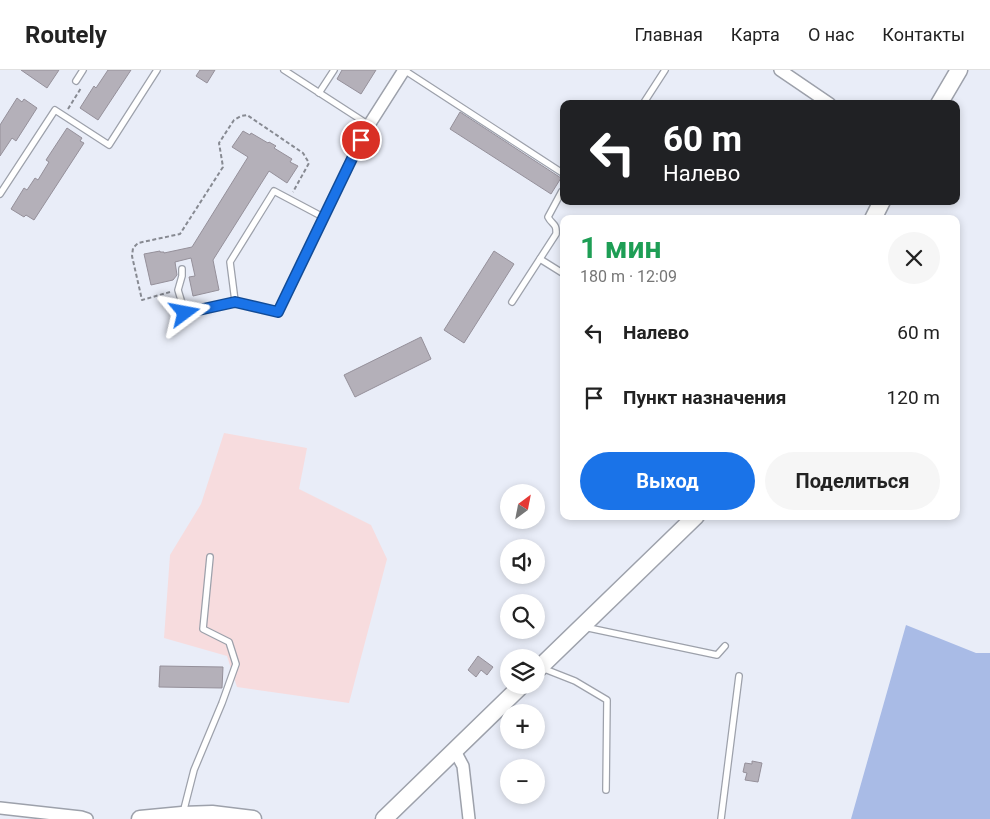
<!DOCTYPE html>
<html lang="ru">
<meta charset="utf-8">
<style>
:root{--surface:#fff;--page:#f6f6f6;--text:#222;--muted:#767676;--line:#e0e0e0;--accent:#1a73e8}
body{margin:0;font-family:Roboto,sans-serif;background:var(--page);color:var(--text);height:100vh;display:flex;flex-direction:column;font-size:19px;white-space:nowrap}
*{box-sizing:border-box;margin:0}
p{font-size:16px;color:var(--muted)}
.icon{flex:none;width:28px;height:28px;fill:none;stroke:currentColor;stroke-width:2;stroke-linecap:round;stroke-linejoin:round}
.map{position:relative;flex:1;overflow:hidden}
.side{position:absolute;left:560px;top:145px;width:400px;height:305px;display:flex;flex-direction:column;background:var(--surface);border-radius:10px;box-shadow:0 2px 8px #0003}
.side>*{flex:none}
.hud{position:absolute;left:560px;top:30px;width:400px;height:105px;border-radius:10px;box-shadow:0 2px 8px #0003;background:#202124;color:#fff;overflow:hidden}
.needle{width:32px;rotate:32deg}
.controls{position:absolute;left:500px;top:414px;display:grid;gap:10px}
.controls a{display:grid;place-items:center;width:45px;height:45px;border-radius:50%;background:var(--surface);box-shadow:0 2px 8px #0003;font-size:25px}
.pin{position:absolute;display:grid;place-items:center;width:42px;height:42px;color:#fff;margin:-21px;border:2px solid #fff;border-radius:50%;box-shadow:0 1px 5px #0007}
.me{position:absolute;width:55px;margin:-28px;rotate:77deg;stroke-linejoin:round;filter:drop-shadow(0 0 4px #0008)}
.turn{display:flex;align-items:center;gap:18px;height:105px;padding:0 20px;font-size:22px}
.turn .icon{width:65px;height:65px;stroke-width:2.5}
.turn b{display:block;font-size:35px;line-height:42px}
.round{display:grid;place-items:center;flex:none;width:52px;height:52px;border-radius:26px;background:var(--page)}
.summary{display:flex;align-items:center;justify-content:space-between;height:85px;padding:0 20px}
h1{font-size:30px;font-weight:700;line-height:38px;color:#1e9e55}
.cta{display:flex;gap:10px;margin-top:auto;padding:10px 20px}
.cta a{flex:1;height:58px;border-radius:30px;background:var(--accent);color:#fff;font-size:20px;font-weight:700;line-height:58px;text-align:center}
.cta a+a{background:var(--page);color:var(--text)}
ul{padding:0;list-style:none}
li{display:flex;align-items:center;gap:15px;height:65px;padding:0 20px}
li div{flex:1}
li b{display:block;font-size:19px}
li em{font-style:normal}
header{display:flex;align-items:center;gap:30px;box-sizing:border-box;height:70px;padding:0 25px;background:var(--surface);border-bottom:1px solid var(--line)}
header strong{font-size:24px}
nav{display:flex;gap:28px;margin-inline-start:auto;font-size:18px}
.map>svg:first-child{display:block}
.industrial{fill:#f7dcde}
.green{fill:#a9bbe6}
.building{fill:#b4b0b9;stroke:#95909a}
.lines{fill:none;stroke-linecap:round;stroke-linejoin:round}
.lane-casing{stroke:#9da1ab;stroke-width:8}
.street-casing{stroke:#9da1ab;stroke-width:14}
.secondary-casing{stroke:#9da1ab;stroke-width:19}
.path{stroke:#878a92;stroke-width:2;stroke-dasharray:4 2.5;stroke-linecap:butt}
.lane{stroke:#fff;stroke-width:5.5}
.street{stroke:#fff;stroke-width:11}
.secondary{stroke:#fff;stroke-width:16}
.route-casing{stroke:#114b97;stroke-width:12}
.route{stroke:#1a73e8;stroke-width:9}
</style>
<header>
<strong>Routely</strong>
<nav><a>Главная</a><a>Карта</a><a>О нас</a><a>Контакты</a></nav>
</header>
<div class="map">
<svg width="990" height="749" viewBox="0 0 990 749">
<rect width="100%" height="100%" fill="#e9edf8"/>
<path class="industrial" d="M224,363L307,378L299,419L371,455L387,489L349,633L237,617L227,586L164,568L170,485L201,434Z"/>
<path class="green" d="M906,555L976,583H990V749H851Z"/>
<g class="building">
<path d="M21,0H59L47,18Z"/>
<path d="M108,0H131L98,50L80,38L94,16L96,18Z"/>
<path d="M200,0H215L207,13L196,6Z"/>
<path d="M342,0H376L361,24L337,9Z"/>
<path d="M17,28L22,32L24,29L37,38L16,71L12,68L0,86V55Z"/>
<path d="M460,42L561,108L551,124L450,59Z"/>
<path d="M67,58L82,68L80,71L84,73L34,150L26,145L24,147L11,139L24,118L27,120L35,108L38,110L49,92L46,90Z"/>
<path d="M243,61L250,65L251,63L268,73L269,72L276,76L274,78L292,89L290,92L298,96L287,113L269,101L213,190L219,220L193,226L189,207L195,206L191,188L175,192L177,205L173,210L151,215L144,184L160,181V182H164V183L192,177L248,87L232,77Z"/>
<path d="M494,181L514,194L464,273L444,260Z"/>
<path d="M421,267L431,289L355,327L344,305Z"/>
<path d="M478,586L493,597L487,605L481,600L476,607L468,600Z"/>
<path d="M160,596L223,597L222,618L159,617Z"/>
<path d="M752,691L762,693L758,712L745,710L747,703L743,702L745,693L752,694Z"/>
</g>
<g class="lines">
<g class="lane-casing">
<g id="lane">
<path d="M404,0L564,104"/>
<path d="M76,11L83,0"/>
<path d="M319,23L334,0"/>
<path d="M643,34L665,0"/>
<path d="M0,124L55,40L109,75L157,0"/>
<path d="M540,189L564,204"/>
<path d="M182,199V206L178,220L185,243L235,231L278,242L369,55L284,0"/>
<path d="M235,231L230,192L274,121L323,147"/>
<path d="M512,232L556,164C557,153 552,155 548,147L562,121L564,120"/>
<path d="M584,557L717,585L725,576"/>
<path d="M542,598L575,611L607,630L606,720"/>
<path d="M183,743L194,700L222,633L236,594L229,572L203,559L210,487"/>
<path d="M721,749L739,606"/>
</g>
</g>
<g class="street-casing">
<g id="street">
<path d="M780,0L830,34"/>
<path d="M369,55L404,0"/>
<path d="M455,681L463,696L469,749"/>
<path d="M0,738L81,747L87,749"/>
</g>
</g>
<g class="secondary-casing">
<g id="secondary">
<path d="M939,34L959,0"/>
<path d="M873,149L882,131"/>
<path d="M536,601L696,446"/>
<path d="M140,749L182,745L212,744L253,749"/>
<path d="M384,749L522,615"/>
</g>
</g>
<g class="path">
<path d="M68,39L81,18"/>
<path d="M170,222L142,230L132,186L133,178L138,173L180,164L223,97L219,73L234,50L241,46L247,45L303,83L309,93L293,122"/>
</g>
<use href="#lane" class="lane"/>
<use href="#street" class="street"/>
<use href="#secondary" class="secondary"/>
</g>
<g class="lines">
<g class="route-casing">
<path id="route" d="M185,243L235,232L278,242L361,70"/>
</g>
<use href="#route" class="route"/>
</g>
</svg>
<div class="controls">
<a><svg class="needle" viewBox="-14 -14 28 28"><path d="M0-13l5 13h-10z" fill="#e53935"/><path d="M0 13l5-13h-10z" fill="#767676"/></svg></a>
<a><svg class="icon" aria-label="sound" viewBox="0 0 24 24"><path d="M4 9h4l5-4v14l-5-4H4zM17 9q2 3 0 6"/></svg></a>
<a><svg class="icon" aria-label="search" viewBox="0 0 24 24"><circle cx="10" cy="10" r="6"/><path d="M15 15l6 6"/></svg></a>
<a><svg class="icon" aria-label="layers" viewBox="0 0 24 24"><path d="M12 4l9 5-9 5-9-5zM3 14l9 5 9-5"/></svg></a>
<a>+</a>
<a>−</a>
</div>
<div class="pin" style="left:361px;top:70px;background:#d93025"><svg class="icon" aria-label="arrive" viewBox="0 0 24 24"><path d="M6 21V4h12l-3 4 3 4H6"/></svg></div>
<svg class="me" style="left:185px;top:243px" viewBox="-20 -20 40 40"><path d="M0-17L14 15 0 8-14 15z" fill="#1a73e8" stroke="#fff" stroke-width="4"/></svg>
<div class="hud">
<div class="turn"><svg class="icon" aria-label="left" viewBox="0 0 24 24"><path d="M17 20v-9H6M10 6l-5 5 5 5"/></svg><div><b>60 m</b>Налево</div></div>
</div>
<section class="side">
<div class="summary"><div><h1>1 мин</h1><p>180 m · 12:09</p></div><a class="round"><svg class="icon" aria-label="close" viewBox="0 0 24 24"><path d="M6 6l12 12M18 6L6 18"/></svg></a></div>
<ul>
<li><svg class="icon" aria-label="left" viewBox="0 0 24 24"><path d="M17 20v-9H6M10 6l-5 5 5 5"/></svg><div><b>Налево</b></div><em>60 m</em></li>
<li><svg class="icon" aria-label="arrive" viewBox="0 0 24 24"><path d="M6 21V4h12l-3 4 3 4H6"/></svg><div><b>Пункт назначения</b></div><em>120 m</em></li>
</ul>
<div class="cta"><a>Выход</a><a>Поделиться</a></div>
</section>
</div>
